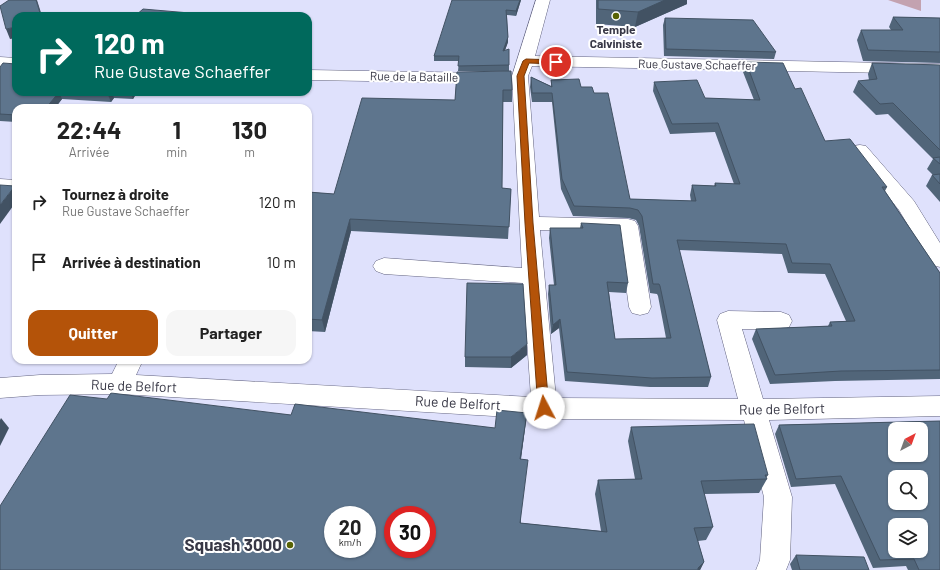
<!DOCTYPE html>
<html lang="fr">
<meta charset="utf-8">
<style>
:root{--surface:#fff;--page:#f6f6f6;--text:#222;--muted:#767676;--accent:#b45309}
body{margin:0;font-family:Barlow,sans-serif;background:var(--page);color:var(--text);height:100vh;display:flex;flex-direction:column;font-size:15px;white-space:nowrap}
*{box-sizing:border-box;margin:0}
p{font-size:13px;color:var(--muted)}
.icon{flex:none;width:22px;height:22px;fill:none;stroke:currentColor;stroke-width:2;stroke-linecap:round;stroke-linejoin:round}
.map{position:relative;flex:1;overflow:hidden}
.details{position:absolute;left:12px;top:104px;width:300px;height:260px;display:flex;flex-direction:column;background:var(--surface);border-radius:12px;box-shadow:0 1px 3px #0004}
.details>*{flex:none}
.top-card{position:absolute;left:12px;top:12px;width:300px;height:84px;border-radius:12px;box-shadow:0 1px 3px #0004;background:#00695c;color:#fff;overflow:hidden}
.needle{width:26px;rotate:41deg}
.controls{position:absolute;left:888px;top:422px;display:grid;gap:8px}
.controls a{display:grid;place-items:center;width:40px;height:40px;border-radius:8px;background:var(--surface);box-shadow:0 1px 3px #0004;font-size:20px}
.speed{position:absolute;left:324px;top:506px;display:flex;gap:8px;font-size:20px;font-weight:700;text-align:center}
.speed>*{display:grid;place-content:center;width:52px;height:52px;border-radius:50%;background:var(--surface);box-shadow:0 1px 3px #0004;line-height:1}
.speed small{font-size:10px;font-weight:400}
.speed .limit{border:6px solid #d22;background:#fff;color:#111}
.pin{position:absolute;display:grid;place-items:center;width:34px;height:34px;color:#fff;margin:-17px;border:2px solid #fff;border-radius:50%;box-shadow:0 1px 4px #0007}
.me{position:absolute;width:44px;margin:-22px;rotate:355deg;stroke-linejoin:round;filter:drop-shadow(0 0 3px #0008)}
.turn{display:flex;align-items:center;gap:14px;height:84px;padding:0 16px;font-size:18px}
.turn .icon{width:52px;height:52px;stroke-width:2.5}
.turn b{display:block;font-size:28px;line-height:34px}
.eta{display:flex;justify-content:space-evenly;align-items:center;height:68px;text-align:center}
.eta b{font-size:24px;font-weight:700;line-height:28px}
.primary-button{display:flex;gap:8px;margin-top:auto;padding:8px 16px}
.primary-button a{flex:1;height:46px;border-radius:12px;background:var(--accent);color:#fff;font-size:16px;font-weight:700;line-height:46px;text-align:center}
.primary-button a+a{background:var(--page);color:var(--text)}
ul{padding:0;list-style:none}
li{display:flex;align-items:center;gap:12px;height:60px;padding:0 16px}
li div{flex:1}
li b{display:block;font-size:15px}
li em{font-style:normal}
.map>svg:first-child{display:block}
.forest{fill:#c3a2b0}
.lines{fill:none;stroke-linecap:round;stroke-linejoin:round}
.minor-casing{stroke:#61627f;stroke-width:1}
.minor{fill:#fff;fill-rule:evenodd}
.wall{fill:#516579}
.shaded-wall{fill:#425263}
.building{fill:#5e758d;stroke:#425263;fill-rule:evenodd}
.route{fill:#b45309;stroke:#753606}
.poi-dot{fill:#586304;stroke:#fff;stroke-width:1.5}
.labels{text-anchor:middle;stroke-width:4;stroke-linejoin:round;paint-order:stroke}
.far-poi-label{font-size:12px;font-weight:bold;fill:#373745;stroke:#fff}
.far-street-label{font-size:12px;fill:#373745;stroke:#fff}
.street-label{font-size:14px;fill:#373745;stroke:#fff}
.near-poi-label{font-size:17px;font-weight:bold;fill:#373745;stroke:#fff;text-anchor:end}
</style>
<div class="map">
<svg width="940" height="570" viewBox="0 0 940 570">
<rect width="100%" height="100%" fill="#dfe1fc"/>
<path class="forest" d="M888,0H921V11Z"/>
<g class="lines">
<g class="minor-casing">
<g id="minor">
<path d="M536,0H550L535,56L940,64V74L532,66L528,76L539,217L628,219L635,221L638,226L651,307L648,313L640,315L632,313L629,307L619,233L540,230L556,398L738,399L717,320L720,314L728,311L781,312L789,315L792,321L789,327L781,330L742,329L763,399L940,396V416L769,420L792,497L790,560L786,570H756L760,560L764,497L744,420L544,419L120,394L40,395L0,398V378L40,375L112,374L119,360H143L136,375L531,397L523,283L384,274L376,271L373,266L376,261L384,258L522,268L512,76Z"/>
<path d="M0,57L16,58V68L0,67Z"/>
<path d="M308,70L487,73L493,75L495,78L493,81L487,83L308,80Z"/>
<path d="M860,145L866,146L914,201L940,243V267L932,265L899,210L851,150L854,146Z"/>
<path d="M0,179L16,180V192L0,191Z"/>
</g>
</g>
<use href="#minor" class="minor"/>
</g>
<g class="wall">
<path d="M521,0L516,16L507,15L508,42L505,50L509,65V71H458L459,61H434V56Z"/>
<path d="M596,0H687V4L635,27L596,24Z"/>
<path d="M893,17L940,18V63L863,61L857,40L861,30H891L889,27Z"/>
<path d="M665,18L776,52L774,59L664,56L663,25Z"/>
<path d="M746,62L795,89L825,141L887,187L885,191L940,273V379L835,381L770,384L752,339L756,329L828,326L830,322L846,321L825,274L788,273L782,254L679,250L711,377L708,387H650L565,381L559,328L551,334L548,294L549,285H554L549,238L550,228H580L581,223L628,283L626,293L609,292L615,339L666,338L658,296L657,294L650,293L639,226L636,220L628,218L573,216L561,189L552,102H532L530,87L531,77L551,86V80L581,87L594,93L630,199L691,201L690,195L692,185L714,186L715,183L734,184L715,132L670,134L653,91L654,82L705,98L754,100L743,72Z"/>
<path d="M872,63L940,65V202L926,186L932,175H933L927,169L933,159L888,114L876,115L853,92L858,81L869,80L868,74Z"/>
<path d="M0,67L16,92H176L174,95L136,94L133,99L114,98L111,102L62,99L55,108H16V122L0,121Z"/>
<path d="M457,72L512,90V102H503L502,188L511,189L508,239L351,231L325,332L308,331V192L334,194L455,100Z"/>
<path d="M527,355L511,368L465,367V357Z"/>
<path d="M107,399L291,415L495,428L527,413L521,459V523L601,531L595,494L598,480L635,479L628,441L631,427L768,475L766,478L767,479L759,493L704,494L713,527L706,540L698,541L704,562L700,570H0Z"/>
<path d="M940,421V570H908L906,566L873,568L835,484L791,487L775,434L779,425Z"/>
<path d="M796,555L869,570H792L790,564Z"/>
</g>
<g class="shaded-wall">
<path d="M36,0H37L42,16H41Z"/>
<path d="M520,0H521L516,16V11Z"/>
<path d="M665,0H687V4L635,27L638,12Z"/>
<path d="M16,27V38L10,39L6,29Z"/>
<path d="M508,37V42L503,56V51Z"/>
<path d="M59,92L62,99L55,108H46Z"/>
<path d="M110,92H112L114,98L111,102L108,95Z"/>
<path d="M131,92H135L136,94L133,99Z"/>
<path d="M15,186L16,188V202L0,224V205Z"/>
<path d="M350,219L351,231L325,332L322,320Z"/>
<path d="M560,319L559,328L551,334L553,325Z"/>
<path d="M527,344V355L511,368V357Z"/>
<path d="M527,413L519,473L520,459Z"/>
<path d="M1,418L9,428L0,446V420Z"/>
<path d="M704,562L700,570H697L698,568Z"/>
</g>
<g class="building">
<path d="M9,0H36L41,16H16V27L6,29L0,6Z"/>
<path d="M452,0H520L516,11L506,10L508,37L503,51L509,49V65L458,66L459,56H434Z"/>
<path d="M598,0H665L638,12L598,9Z"/>
<path d="M143,9L213,15L212,16H135Z"/>
<path d="M893,17L940,18V52L868,50L861,30H903Z"/>
<path d="M665,18L753,20L776,52L666,49Z"/>
<path d="M746,62L783,63L795,89L801,88L825,141L850,139L887,187H882L940,273V370L841,371L775,375L756,329L832,326L830,322L855,321L830,264L792,263L786,244L677,240L711,377L652,378L567,372L560,319L553,325L549,285H556L550,228H583L581,223L620,225L628,283L607,282L615,339L671,338L660,286L659,284H653L642,216L638,210L630,208L574,206L562,179L552,93H532L531,77L552,87L551,80L579,79L581,87H592L594,93H608L630,199L696,201L692,185L716,186L715,183L740,184L718,123L672,124L654,82L697,80L705,98L760,100Z"/>
<path d="M3,63L16,64V92H59L46,108H16V115L0,114V67Z"/>
<path d="M872,63L940,65V150L893,103L880,104L858,81L877,79Z"/>
<path d="M511,71L512,90H503L502,188L511,189L509,227L350,219L322,320L308,319V192L334,194L362,98L455,100L457,72Z"/>
<path d="M59,92H110L108,95Z"/>
<path d="M940,157V164L933,158Z"/>
<path d="M940,174V184L932,175Z"/>
<path d="M0,185L15,186L0,205Z"/>
<path d="M467,283L523,284L527,344L511,357H465Z"/>
<path d="M111,393L291,415L295,404L495,428L497,410L527,413L520,459L528,460L520,523L607,532L598,480L642,479L631,427L754,424L768,475H765L767,479L701,481L713,527L694,528L704,562L698,568V570H0V506L70,395L107,399ZM333,515H367V549H333ZM393,515H427V549H393Z"/>
<path d="M940,421V570H919L914,559L880,560L841,476L796,479L779,425ZM895,429H921V455H895ZM895,477H921V503H895ZM895,525H921V551H895Z"/>
<path d="M796,555L864,557L869,570H800Z"/>
</g>
<path class="route" d="M526,59L556,60L560,62L556,64L529,63L524,76L533,223L549,408L544,413L538,408L525,223L517,76L523,61Z"/>
<g class="poi-dot">
<circle cx="616" cy="16" r="4"/>
<circle cx="290" cy="545" r="4"/>
</g>
<g class="labels">
<g class="far-poi-label">
<text x="616" y="34">Temple<tspan x="616" dy="14">Calviniste</tspan></text>
</g>
<g class="far-street-label">
<text transform="translate(697 65) rotate(1)" y="4">Rue Gustave Schaeffer</text>
<text transform="translate(414 77) rotate(1)" y="4">Rue de la Bataille</text>
</g>
<g class="street-label">
<text transform="translate(134 386) rotate(2)" y="5">Rue de Belfort</text>
<text transform="translate(458 403) rotate(3)" y="5">Rue de Belfort</text>
<text transform="translate(782 409) rotate(-1)" y="5">Rue de Belfort</text>
</g>
<g class="near-poi-label">
<text x="282" y="551">Squash 3000</text>
</g>
</g>
</svg>
<div class="controls">
<a><svg class="needle" viewBox="-14 -14 28 28"><path d="M0-13l5 13h-10z" fill="#e53935"/><path d="M0 13l5-13h-10z" fill="#767676"/></svg></a>
<a><svg class="icon" aria-label="search" viewBox="0 0 24 24"><circle cx="10" cy="10" r="6"/><path d="M15 15l6 6"/></svg></a>
<a><svg class="icon" aria-label="layers" viewBox="0 0 24 24"><path d="M12 4l9 5-9 5-9-5zM3 14l9 5 9-5"/></svg></a>
</div>
<div class="speed"><div>20<small>km/h</small></div><div class="limit">30</div></div>
<div class="pin" style="left:556px;top:62px;background:#d93025"><svg class="icon" aria-label="arrive" viewBox="0 0 24 24"><path d="M6 21V4h12l-3 4 3 4H6"/></svg></div>
<svg class="me" style="left:544px;top:408px" viewBox="-20 -20 40 40"><circle r="19" fill="#fff"/><path d="M0-13L10 11 0 6-10 11z" fill="#b45309"/></svg>
<div class="top-card">
<div class="turn"><svg class="icon" aria-label="right" viewBox="0 0 24 24"><path d="M7 20v-9h11M14 6l5 5-5 5"/></svg><div><b>120 m</b>Rue Gustave Schaeffer</div></div>
</div>
<section class="details">
<div class="eta">
<div><b>22:44</b><p>Arrivée</p></div>
<div><b>1</b><p>min</p></div>
<div><b>130</b><p>m</p></div>
</div>
<ul>
<li><svg class="icon" aria-label="right" viewBox="0 0 24 24"><path d="M7 20v-9h11M14 6l5 5-5 5"/></svg><div><b>Tournez à droite</b><p>Rue Gustave Schaeffer</p></div><em>120 m</em></li>
<li><svg class="icon" aria-label="arrive" viewBox="0 0 24 24"><path d="M6 21V4h12l-3 4 3 4H6"/></svg><div><b>Arrivée à destination</b></div><em>10 m</em></li>
</ul>
<div class="primary-button"><a>Quitter</a><a>Partager</a></div>
</section>
</div>
